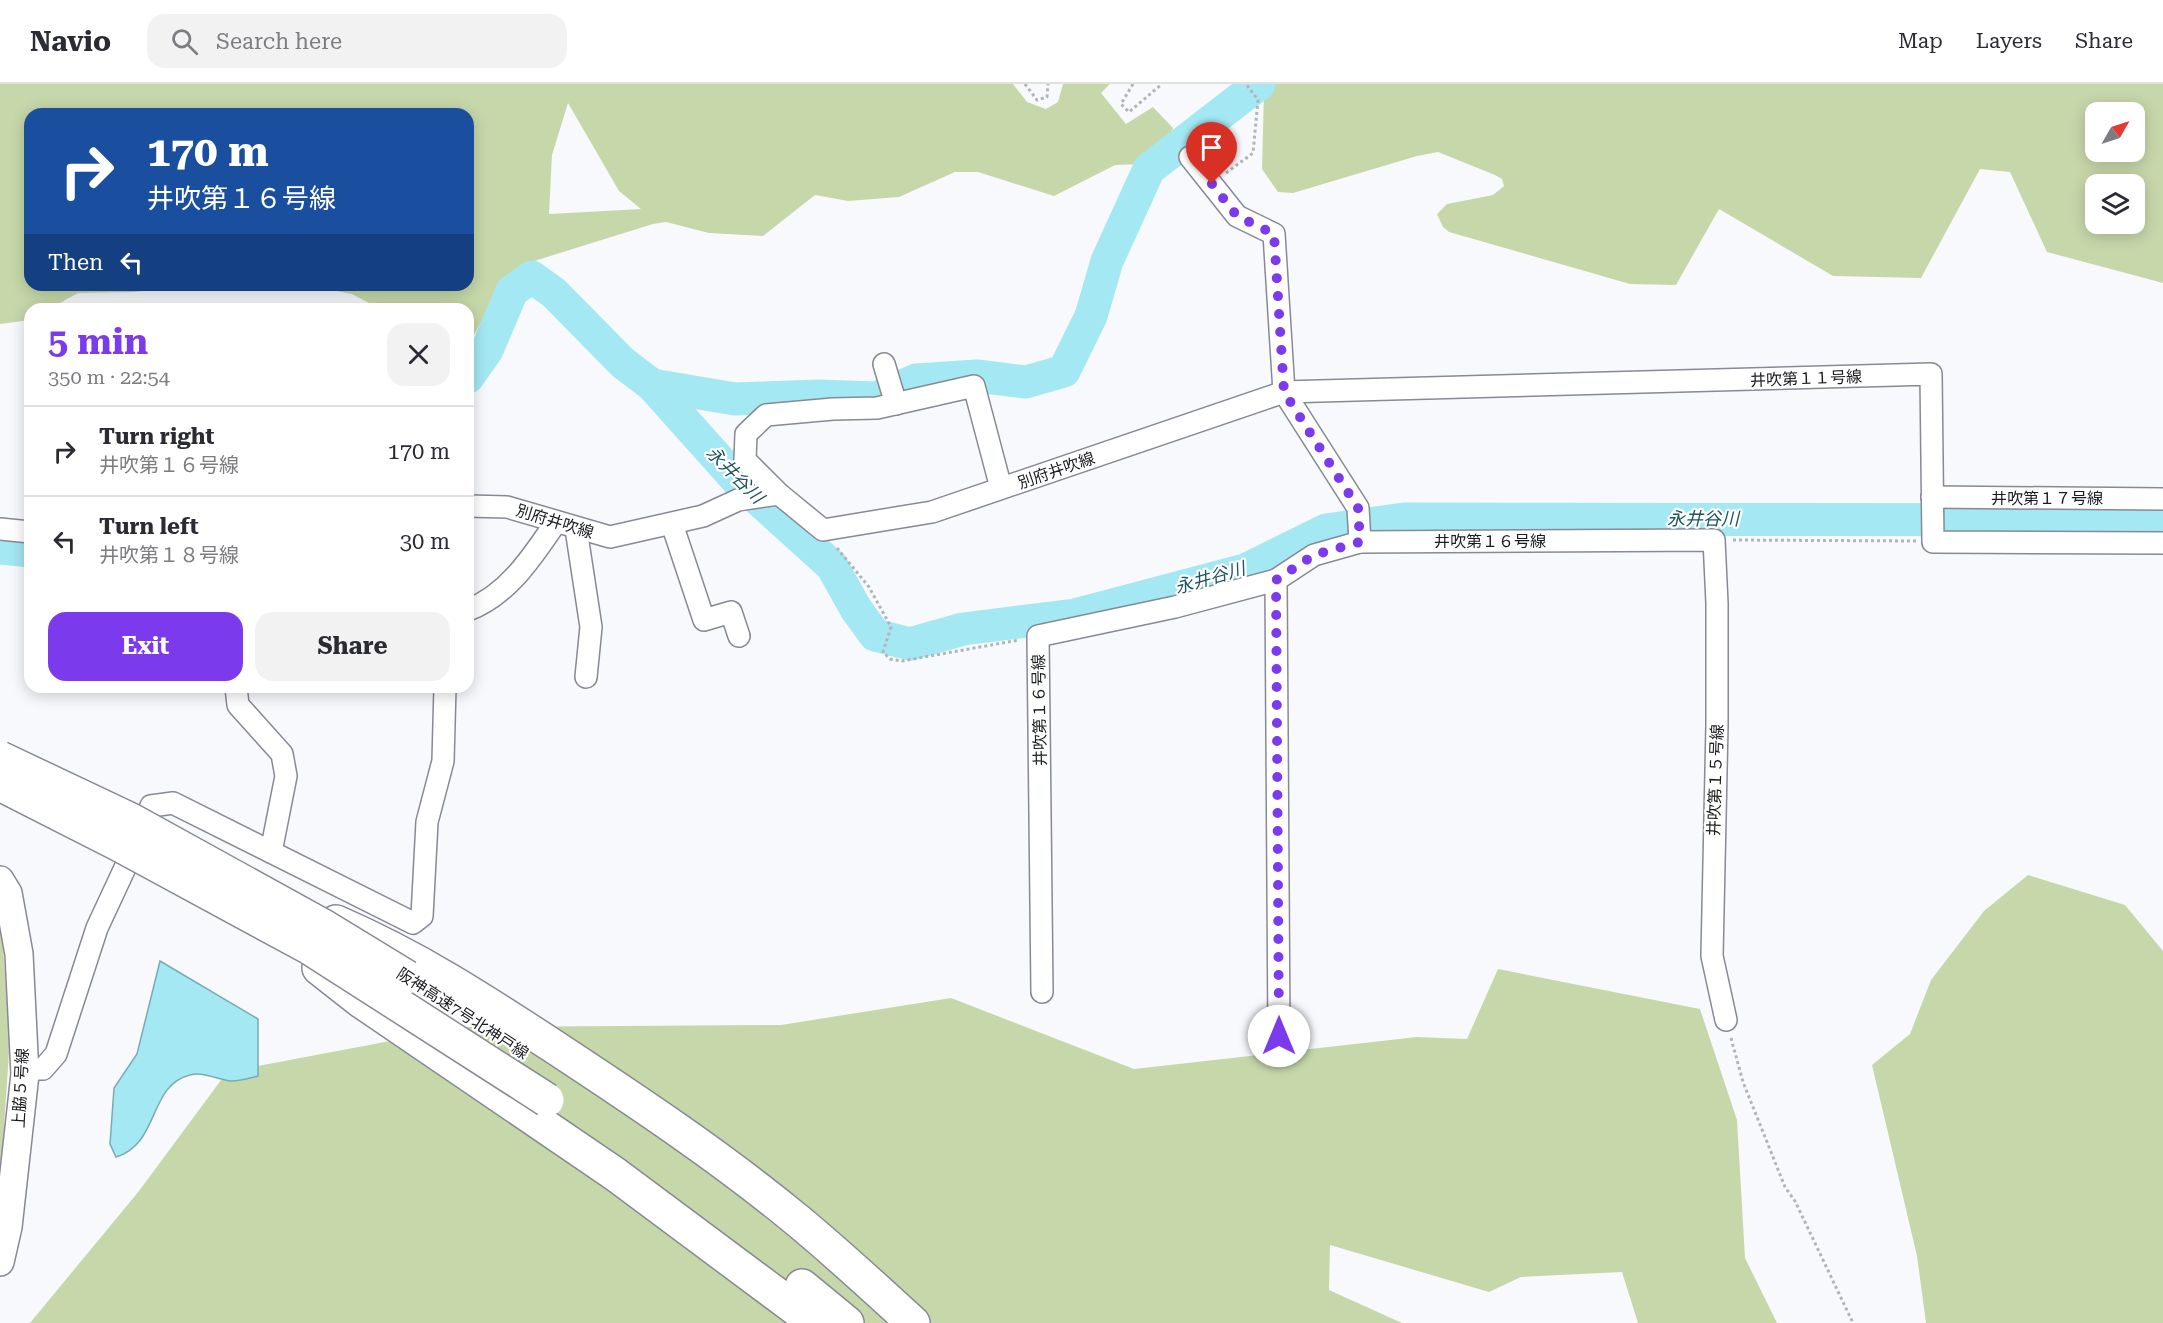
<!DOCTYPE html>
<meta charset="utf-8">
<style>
:root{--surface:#fff;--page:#f2f2f3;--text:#2b2b33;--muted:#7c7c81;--line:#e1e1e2;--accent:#7c3aed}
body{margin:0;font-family:"Roboto Serif","Noto Sans JP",serif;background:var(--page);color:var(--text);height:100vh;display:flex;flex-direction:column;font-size:22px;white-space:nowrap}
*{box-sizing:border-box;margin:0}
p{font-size:20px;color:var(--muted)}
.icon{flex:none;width:33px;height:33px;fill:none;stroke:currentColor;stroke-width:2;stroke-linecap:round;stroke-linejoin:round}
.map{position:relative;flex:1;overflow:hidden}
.drawer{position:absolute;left:24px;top:219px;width:450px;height:390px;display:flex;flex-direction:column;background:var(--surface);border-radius:18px;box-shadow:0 3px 15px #0003}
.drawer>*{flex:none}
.top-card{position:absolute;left:24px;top:24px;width:450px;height:183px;border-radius:18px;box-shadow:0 3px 15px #0003;background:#1a4fa0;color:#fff;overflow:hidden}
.needle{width:39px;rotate:51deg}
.fabs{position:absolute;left:2085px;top:18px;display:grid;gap:12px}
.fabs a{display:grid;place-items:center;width:60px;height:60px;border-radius:12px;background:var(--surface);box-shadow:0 3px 15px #0003;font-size:30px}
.pin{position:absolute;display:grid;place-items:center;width:51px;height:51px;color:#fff;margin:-62px -26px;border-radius:50% 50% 50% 0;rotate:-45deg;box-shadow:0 0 6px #0007}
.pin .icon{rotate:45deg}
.me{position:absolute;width:66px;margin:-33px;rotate:0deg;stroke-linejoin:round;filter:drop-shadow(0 0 4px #0008)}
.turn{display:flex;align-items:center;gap:21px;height:126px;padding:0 24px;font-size:27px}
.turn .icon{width:78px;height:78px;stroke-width:2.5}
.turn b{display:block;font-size:42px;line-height:51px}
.then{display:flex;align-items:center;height:57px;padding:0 24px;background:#0003;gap:12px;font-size:22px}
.round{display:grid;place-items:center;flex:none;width:63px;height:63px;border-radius:18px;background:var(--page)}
.summary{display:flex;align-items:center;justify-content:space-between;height:102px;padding:0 24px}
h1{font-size:36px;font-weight:700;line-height:45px;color:var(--accent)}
.primary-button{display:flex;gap:12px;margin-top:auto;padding:12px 24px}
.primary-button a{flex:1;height:69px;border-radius:18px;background:var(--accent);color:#fff;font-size:24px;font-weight:700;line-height:69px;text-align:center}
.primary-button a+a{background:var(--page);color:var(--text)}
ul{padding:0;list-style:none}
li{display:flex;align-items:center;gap:18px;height:90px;padding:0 24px;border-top:2px solid var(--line)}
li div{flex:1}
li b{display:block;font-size:22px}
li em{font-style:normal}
header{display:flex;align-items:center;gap:36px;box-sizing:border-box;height:84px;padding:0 30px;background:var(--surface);border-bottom:2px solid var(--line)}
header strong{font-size:28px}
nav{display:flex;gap:33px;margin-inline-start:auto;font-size:21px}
.search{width:420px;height:54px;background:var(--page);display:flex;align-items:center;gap:15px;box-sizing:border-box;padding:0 21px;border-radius:18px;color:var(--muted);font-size:22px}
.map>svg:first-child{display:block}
.green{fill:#c6d8aa;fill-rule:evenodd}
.water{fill:#a3e8f3;stroke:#7aabb4;stroke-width:1.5}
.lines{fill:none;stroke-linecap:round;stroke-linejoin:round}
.river{stroke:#a3e8f3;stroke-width:33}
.minor-casing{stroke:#878994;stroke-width:24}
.tertiary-casing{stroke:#878994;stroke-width:30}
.motorway-casing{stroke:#878994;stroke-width:36}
.path{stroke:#b3b4b8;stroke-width:3;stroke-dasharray:3 3;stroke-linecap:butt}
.minor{stroke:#fff;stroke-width:21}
.tertiary{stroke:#fff;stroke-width:27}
.motorway{stroke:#fff;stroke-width:33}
.motorway-bridge-casing{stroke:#878994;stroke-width:36;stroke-linecap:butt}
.motorway-bridge{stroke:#fff;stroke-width:33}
.route{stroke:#7c3aed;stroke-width:10;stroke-dasharray:0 18}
.labels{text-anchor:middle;stroke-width:4.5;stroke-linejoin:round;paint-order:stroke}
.street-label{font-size:16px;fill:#1b1c20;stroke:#fff}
.water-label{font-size:18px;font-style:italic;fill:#1b565d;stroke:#fff}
</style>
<header>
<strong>Navio</strong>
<div class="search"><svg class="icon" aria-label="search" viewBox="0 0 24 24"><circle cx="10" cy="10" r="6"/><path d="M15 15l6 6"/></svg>Search here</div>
<nav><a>Map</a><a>Layers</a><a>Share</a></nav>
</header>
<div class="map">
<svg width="2163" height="1239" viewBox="0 0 2163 1239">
<rect width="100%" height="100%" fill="#f8f9fd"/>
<g class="green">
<path d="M0,0H1013L1027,18L1046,25L1058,18L1063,0H1110L1101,9L1126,40L1153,23L1173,44L1168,56L1143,80L1115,81L1054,112L978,88H955L899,113L848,117L815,111L763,152L709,149L666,138L653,140L531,178L494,215L474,251L468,254V225H380L352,210L305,201H468V30H30V201H202L134,208L78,209L49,225H30V236L0,240ZM568,19L619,107L641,125L549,130L552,71Z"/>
<path d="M1272,0H2163V199L2047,168L2010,88L1980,85L1921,194L1833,192L1719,125L1676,201L1630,200L1449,148L1443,143L1437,130L1447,120L1493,111L1504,102L1502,95L1495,91L1438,68L1417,72L1293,109L1278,108L1262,85L1264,6ZM2134,28V68H2096V28ZM2096,100H2134V140H2096Z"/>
<path d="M2028,791L2125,821L2163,867V1239H1926L1917,1172L1872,981L1910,950L1931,896L1984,827Z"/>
<path d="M0,823L10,955L0,1100Z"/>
<path d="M1498,885L1700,925L1737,1036L1745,1174L1777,1239H1638L1622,1188L1521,1193L1489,1208L1330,1161L1329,1206L1402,1239H30L139,1107L227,988L464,943L781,941L951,914L1134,985L1417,953L1467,955Z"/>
</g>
<path class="water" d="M160,877L258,935V992C250,994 240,997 231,997C219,996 202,987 190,991C148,1001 160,1060 116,1073L110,1060L114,1004L137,970Z"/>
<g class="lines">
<g class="river">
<path d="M468,293L487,266L512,207L532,193L554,209L623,279L652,301L737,396L832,482L856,525L875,551L910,560L963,545L1075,531L1245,486L1326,446L1404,435L2163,436"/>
<path d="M652,301L735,315L819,312L876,314L916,296L977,292L1026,298L1064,287L1091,232L1107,177L1149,85L1259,0"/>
<path d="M0,464L30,467"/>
</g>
<g class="minor-casing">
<g id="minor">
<path d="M1190,73L1237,132L1274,150L1284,308L1358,424L1360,458"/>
<path d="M884,280L896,320"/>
<path d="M1001,404L974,302L877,324L833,325L766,331L746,350L745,376L779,410L823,446L932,428L1284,308L1931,290L1933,458L2163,459"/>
<path d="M1932,413L2163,415"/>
<path d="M468,422L507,423L610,453L703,432L738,416L779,410"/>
<path d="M672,440L704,536L731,528L739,552"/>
<path d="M0,445L30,448"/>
<path d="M576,445L591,543L586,593"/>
<path d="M1276,496L1279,952"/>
<path d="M468,526C508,511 533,472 556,438"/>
<path d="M236,603L238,621L282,670L286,692L271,768"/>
<path d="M140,749L151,722L173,719L413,839L422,832L427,738L443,677L445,603"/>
<path d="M1042,908L1038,552L1175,523L1276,496L1314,471L1360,458L1714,456L1717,519V641L1712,872L1726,936"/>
<path d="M25,985H43L56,970L97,844L131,771"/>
</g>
</g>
<g class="tertiary-casing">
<path id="tertiary" d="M0,796L8,809L19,870L25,990L8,1143L0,1178"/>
</g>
<g class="motorway-casing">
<g id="motorway">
<path d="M336,838C417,873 483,916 556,964C638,1018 722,1074 797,1136C837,1169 875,1204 913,1239"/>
<path d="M319,884L361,917L615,1090L815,1239"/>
<path d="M802,1202L847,1239"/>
</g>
</g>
<g class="path">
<path d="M1025,0L1037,16L1047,13L1048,0"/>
<path d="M1133,0L1121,20L1129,28L1162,0"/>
<path d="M1226,89L1253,69L1258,16L1246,0"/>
<path d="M1733,456L1916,457"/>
<path d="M837,464L869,503L891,543L883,568L890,575L902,577L1019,556"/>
<path d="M1731,954L1743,998L1785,1103L1795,1117L1853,1239"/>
</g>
<use href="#minor" class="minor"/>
<use href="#tertiary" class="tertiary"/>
<use href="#motorway" class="motorway"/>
<g class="motorway-bridge-casing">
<g id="motorway-bridge">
<path d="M0,674L131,736L325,843L407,893"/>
<path d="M0,700L118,760L310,864L547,1016"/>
</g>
</g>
<use href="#motorway-bridge" class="motorway-bridge"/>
</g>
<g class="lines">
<path class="route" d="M1212,100L1237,132L1274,150L1284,308L1358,424L1360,458L1314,471L1276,496L1279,952"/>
</g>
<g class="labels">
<g class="street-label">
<text transform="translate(1806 294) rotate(-2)" y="6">井吹第１１号線</text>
<text transform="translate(1056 386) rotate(-19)" y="6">別府井吹線</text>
<text x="2047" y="420">井吹第１７号線</text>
<text transform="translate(555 437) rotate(17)" y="6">別府井吹線</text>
<text x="1490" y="463">井吹第１６号線</text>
<text transform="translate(1039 626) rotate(-91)" y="6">井吹第１６号線</text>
<text transform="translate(1715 696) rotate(-88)" y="6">井吹第１５号線</text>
<text transform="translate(463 929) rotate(33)" y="6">阪神高速7号北神戸線</text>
<text transform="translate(20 1004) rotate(-87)" y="6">上脇５号線</text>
</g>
<g class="water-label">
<text transform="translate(735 391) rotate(45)" y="6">永井谷川</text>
<text x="1703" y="441">永井谷川</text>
<text transform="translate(1210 494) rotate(-16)" y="6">永井谷川</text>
</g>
</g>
</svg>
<div class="fabs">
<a><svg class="needle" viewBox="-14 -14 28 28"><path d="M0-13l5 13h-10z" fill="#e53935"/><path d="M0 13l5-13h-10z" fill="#7c7c81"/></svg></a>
<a><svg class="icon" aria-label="layers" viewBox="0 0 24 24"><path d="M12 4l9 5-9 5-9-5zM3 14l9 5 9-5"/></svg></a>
</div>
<div class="pin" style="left:1212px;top:100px;background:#d93025"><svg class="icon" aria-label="arrive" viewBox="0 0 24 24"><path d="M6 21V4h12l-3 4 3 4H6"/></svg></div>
<svg class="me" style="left:1279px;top:952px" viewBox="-20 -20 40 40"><circle r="19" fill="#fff"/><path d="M0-13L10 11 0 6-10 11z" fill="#7c3aed"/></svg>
<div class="top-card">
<div class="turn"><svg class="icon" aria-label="right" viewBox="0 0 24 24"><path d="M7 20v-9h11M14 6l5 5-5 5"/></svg><div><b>170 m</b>井吹第１６号線</div></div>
<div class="then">Then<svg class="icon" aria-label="left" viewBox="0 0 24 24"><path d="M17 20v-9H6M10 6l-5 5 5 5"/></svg></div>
</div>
<section class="drawer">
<div class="summary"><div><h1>5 min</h1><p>350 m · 22:54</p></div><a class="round"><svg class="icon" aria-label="close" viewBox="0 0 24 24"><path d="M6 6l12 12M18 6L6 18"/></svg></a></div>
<ul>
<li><svg class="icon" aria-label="right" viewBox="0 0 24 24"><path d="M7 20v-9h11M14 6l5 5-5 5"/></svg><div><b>Turn right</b><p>井吹第１６号線</p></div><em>170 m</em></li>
<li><svg class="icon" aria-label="left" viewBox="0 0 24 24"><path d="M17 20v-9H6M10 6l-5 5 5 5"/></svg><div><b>Turn left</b><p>井吹第１８号線</p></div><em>30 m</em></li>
</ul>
<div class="primary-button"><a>Exit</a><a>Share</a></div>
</section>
</div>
